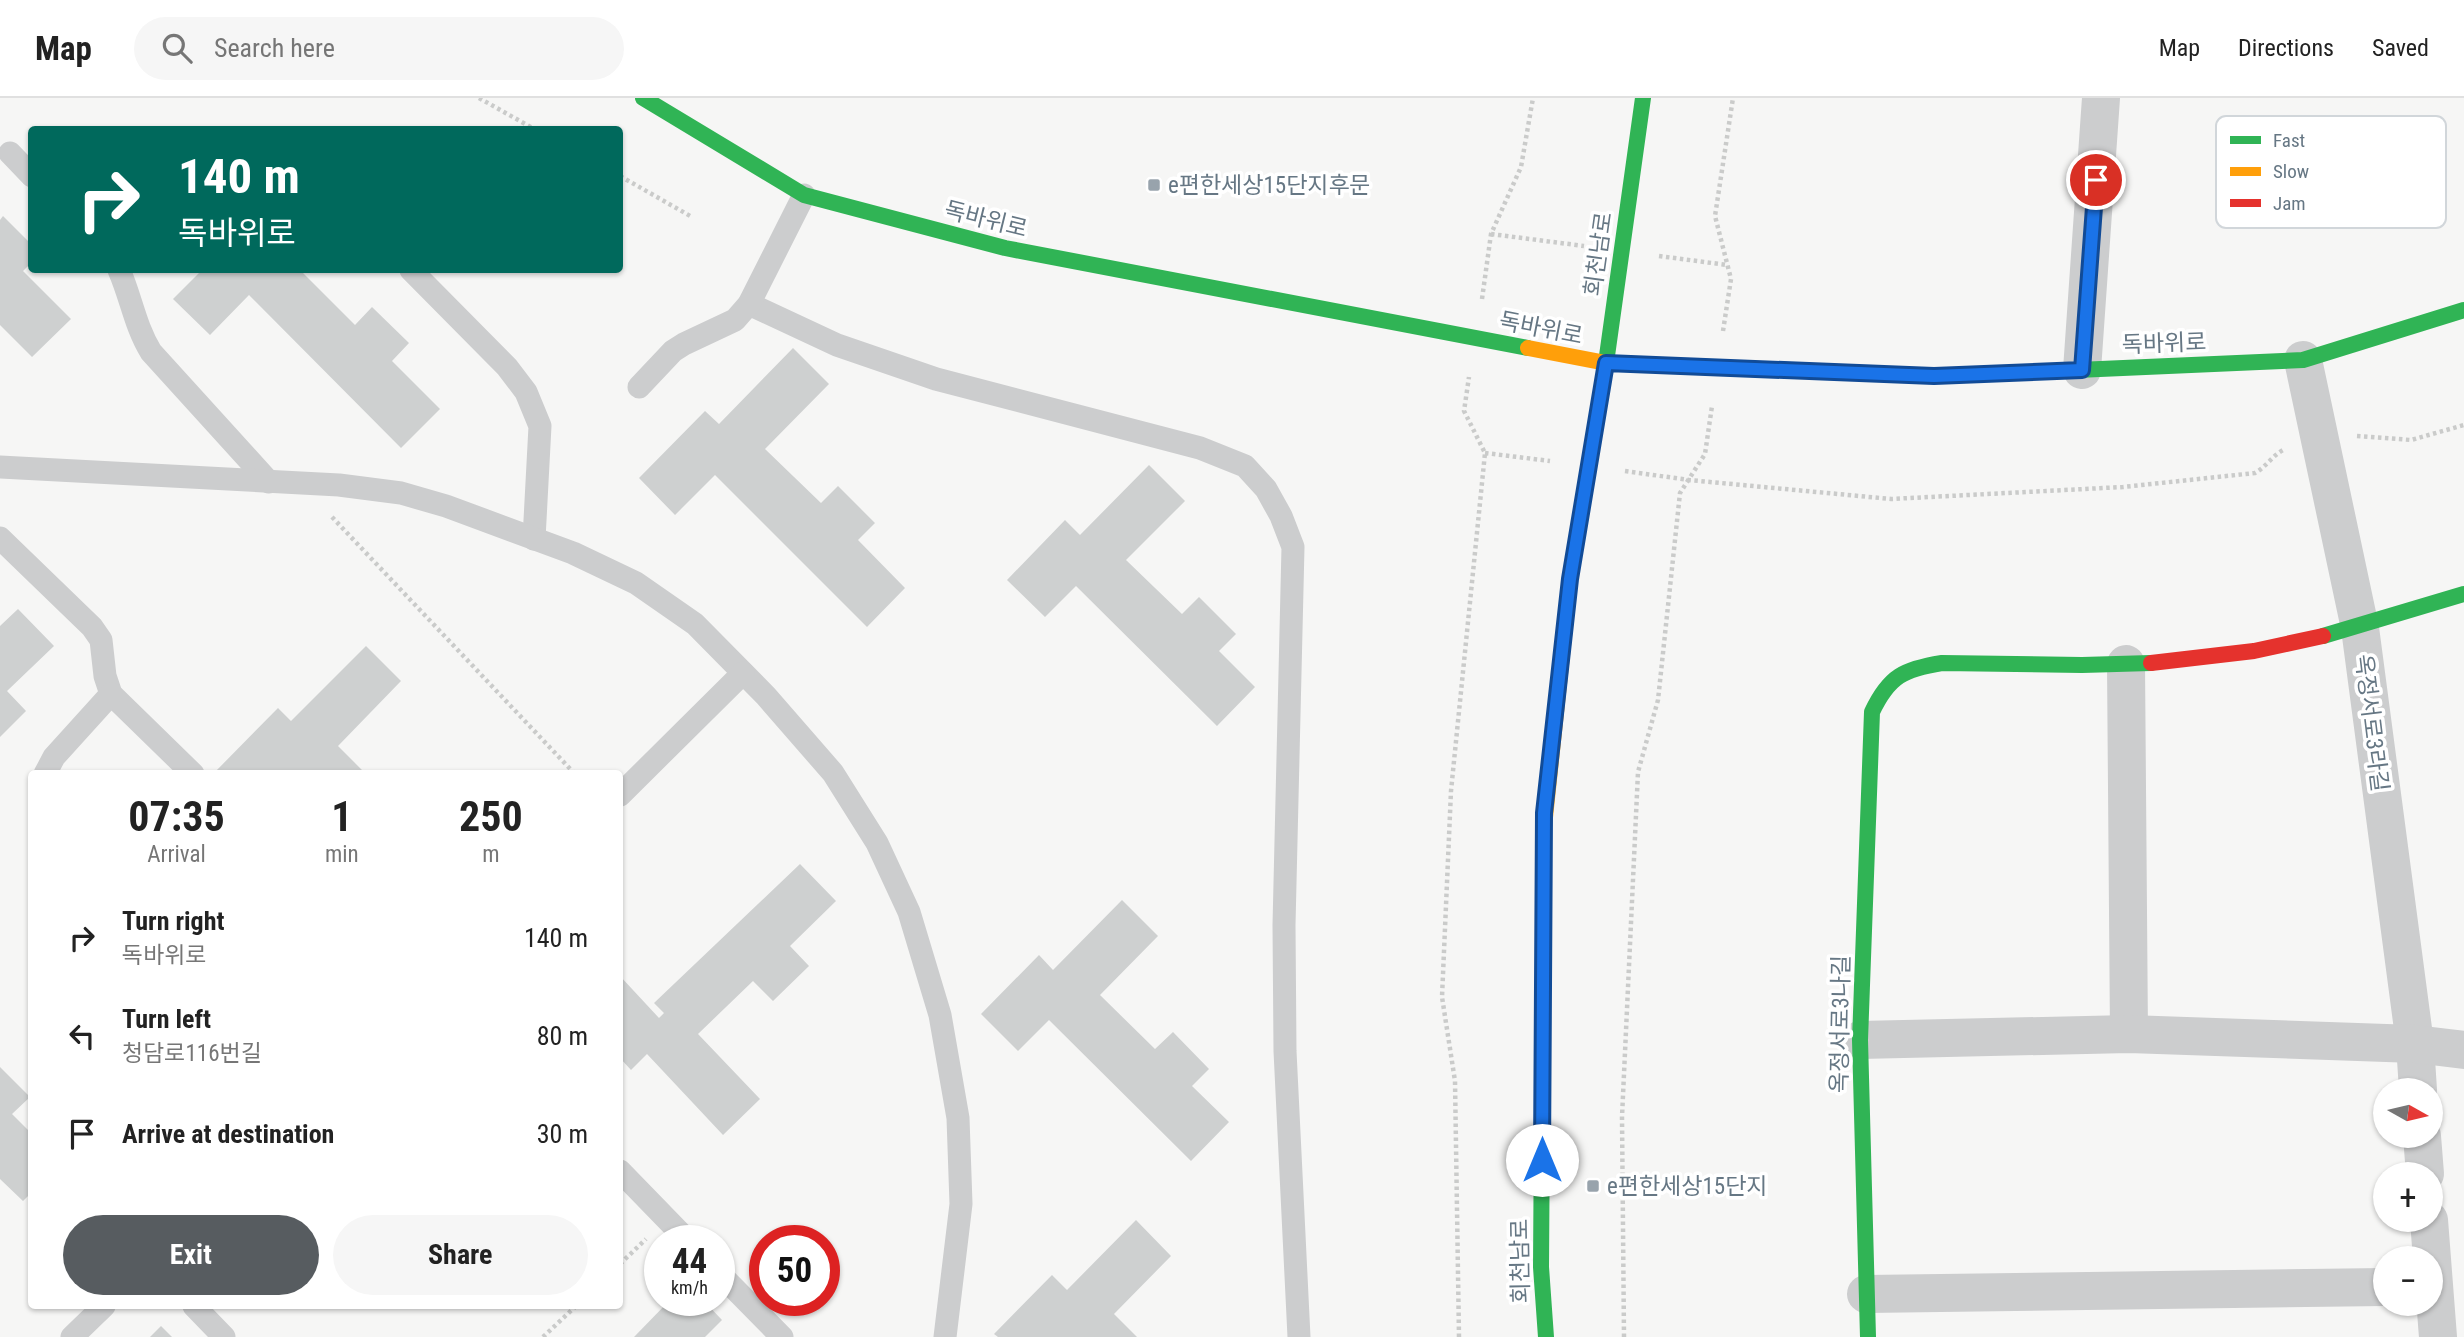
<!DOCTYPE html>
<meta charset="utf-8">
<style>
:root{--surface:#fff;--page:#f6f6f6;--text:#222;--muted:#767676;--line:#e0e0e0;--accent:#575c60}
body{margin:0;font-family:"Roboto Condensed","Noto Sans KR",sans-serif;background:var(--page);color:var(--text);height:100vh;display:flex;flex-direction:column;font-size:26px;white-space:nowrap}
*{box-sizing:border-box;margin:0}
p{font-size:23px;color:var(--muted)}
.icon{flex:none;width:38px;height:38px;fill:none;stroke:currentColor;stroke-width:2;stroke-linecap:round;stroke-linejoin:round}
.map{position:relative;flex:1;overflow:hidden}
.panel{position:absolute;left:28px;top:672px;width:595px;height:539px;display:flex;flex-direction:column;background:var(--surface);border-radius:7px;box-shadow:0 2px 5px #0004}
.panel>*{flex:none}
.hud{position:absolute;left:28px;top:28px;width:595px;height:147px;border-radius:7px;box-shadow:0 2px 5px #0004;background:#00695c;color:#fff;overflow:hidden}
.needle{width:46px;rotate:98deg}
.fabs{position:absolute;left:2373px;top:980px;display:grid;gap:14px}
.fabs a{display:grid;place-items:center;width:70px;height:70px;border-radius:50%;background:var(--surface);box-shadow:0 2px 5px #0004;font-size:35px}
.speed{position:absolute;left:644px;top:1127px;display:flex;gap:14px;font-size:35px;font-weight:700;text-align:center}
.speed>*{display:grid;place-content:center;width:91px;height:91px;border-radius:50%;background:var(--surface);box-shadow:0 2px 5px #0004;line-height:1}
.speed small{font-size:18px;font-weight:400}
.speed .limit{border:10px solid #d22;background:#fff;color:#111}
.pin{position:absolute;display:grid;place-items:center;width:60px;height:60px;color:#fff;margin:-30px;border:4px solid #fff;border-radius:50%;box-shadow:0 2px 7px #0007}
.me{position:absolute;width:77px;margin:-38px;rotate:0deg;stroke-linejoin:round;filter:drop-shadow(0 0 5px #0008)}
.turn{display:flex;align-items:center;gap:24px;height:147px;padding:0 35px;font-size:32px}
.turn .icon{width:91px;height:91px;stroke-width:2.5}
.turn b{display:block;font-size:49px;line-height:60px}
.eta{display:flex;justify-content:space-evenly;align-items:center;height:119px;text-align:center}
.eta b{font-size:42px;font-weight:700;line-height:49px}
.cta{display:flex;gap:14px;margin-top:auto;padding:14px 35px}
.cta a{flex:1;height:80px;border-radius:42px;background:var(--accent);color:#fff;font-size:28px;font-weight:700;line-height:80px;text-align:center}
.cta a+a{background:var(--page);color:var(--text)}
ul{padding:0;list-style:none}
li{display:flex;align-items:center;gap:21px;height:98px;padding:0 35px}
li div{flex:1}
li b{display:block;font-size:26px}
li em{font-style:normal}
header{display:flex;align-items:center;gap:42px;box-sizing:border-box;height:98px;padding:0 35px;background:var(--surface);border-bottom:2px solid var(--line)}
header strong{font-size:33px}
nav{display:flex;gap:38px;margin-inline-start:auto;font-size:24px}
.search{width:490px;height:63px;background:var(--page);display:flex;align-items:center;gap:18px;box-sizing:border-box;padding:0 24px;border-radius:38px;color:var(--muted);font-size:26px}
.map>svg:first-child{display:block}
.building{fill:#ced0d0}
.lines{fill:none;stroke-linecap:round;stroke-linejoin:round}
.path{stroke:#cacbca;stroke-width:4.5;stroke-dasharray:3.5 3.5;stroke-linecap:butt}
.lane{stroke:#cccdce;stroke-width:23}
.street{stroke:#cccdce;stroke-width:38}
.fast{stroke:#30b455;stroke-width:16}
.slow{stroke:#ff9f0a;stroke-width:16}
.jam{stroke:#e5322d;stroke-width:16}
.route-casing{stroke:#114b97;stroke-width:18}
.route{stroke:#1a73e8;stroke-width:12}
.poi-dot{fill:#98a3ac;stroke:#fff;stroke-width:2.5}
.labels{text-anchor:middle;stroke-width:7;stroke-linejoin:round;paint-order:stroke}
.poi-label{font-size:23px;fill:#667784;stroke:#fff;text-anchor:start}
.street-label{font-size:23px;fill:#667784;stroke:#fff}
.key{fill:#fff;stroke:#d1d6da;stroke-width:2}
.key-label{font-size:19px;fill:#667784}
</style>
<header>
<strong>Map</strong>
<div class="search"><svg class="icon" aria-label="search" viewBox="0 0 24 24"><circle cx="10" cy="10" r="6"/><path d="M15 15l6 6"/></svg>Search here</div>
<nav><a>Map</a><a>Directions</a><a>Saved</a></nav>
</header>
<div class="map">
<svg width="2464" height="1239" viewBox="0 0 2464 1239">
<rect width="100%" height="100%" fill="#f6f6f5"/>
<g class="building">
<path d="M3,118L32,147V164L23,173L71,221L32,259L0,227V122Z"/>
<path d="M202,172H300L355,227L372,209L409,245L392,263L440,311L401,350L249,197L210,237L173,201Z"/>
<path d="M793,250L829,286L765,351L821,405L838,388L875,425L858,442L905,490L867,529L715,377L675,417L639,380L705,313L719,326Z"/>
<path d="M1149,367L1185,403L1126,462L1182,516L1199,499L1236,536L1219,553L1255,589L1217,628L1076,488L1045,519L1007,482L1065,422L1080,437Z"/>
<path d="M18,511L54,548L7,593L26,613L0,639V528Z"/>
<path d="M366,548L401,583L338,648L366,676H213L278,610L291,623Z"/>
<path d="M800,766L836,803L790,848L809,868L773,903L753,883L698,936L760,1001L723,1037L647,956L631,972L620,960V878L659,920L664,915L654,905Z"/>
<path d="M1122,802L1158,838L1100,897L1155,951L1173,934L1209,971L1192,988L1229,1024L1191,1063L1049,922L1018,953L981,916L1039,857L1053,872Z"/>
<path d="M0,969L30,999L12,1016L32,1036V1094L23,1103L0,1081Z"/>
<path d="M1136,1122L1171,1158L1114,1216L1137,1239H998L994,1236L1052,1177L1067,1192Z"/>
<path d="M670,1202H703L722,1222L705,1239H634Z"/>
<path d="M161,1228L172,1239H150Z"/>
</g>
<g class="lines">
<g class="path">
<path d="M479,0L536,32"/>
<path d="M620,78L692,119"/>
<path d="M1491,136L1584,148"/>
<path d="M1659,158L1727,167"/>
<path d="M1482,201L1491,136L1521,69L1533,0"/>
<path d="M1723,233L1731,181L1715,118L1733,0"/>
<path d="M2357,338L2411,342L2464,327"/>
<path d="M1485,355L1550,363"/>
<path d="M1625,373L1689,382L1891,401L2123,389L2255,375C2266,369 2272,358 2283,352"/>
<path d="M332,419L575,676"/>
<path d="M620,1166L646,1141"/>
<path d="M543,1239L576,1208"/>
<path d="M1459,1239L1455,983L1442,899L1451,693L1485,355L1464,313L1469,279"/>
<path d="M1624,1239L1622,1019L1638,674L1658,602L1680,395L1705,356L1712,308"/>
</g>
<g class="lane">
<path d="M10,55L32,78"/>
<path d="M119,172C131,199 135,228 151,254L269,384"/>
<path d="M411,172L507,269L526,294L540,328L534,441"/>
<path d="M749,206L837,247L936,281L1200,350L1245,368L1266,391L1281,418L1293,449L1284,827L1285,953L1299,1239"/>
<path d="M639,289L673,253L684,246L735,222L749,206L804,97"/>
<path d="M0,369L339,387L401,395L446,408L573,455L636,485L695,526L766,598L833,675L877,745L909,814L940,917L958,1020L961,1106L945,1239"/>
<path d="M0,440L92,529L101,542L105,578L111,596L193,676"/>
<path d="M45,676L54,659L111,596"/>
<path d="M620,697L743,575"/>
<path d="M620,1073L688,1143"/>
<path d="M719,1175L782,1239"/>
<path d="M194,1208L224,1239"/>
<path d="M72,1239L104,1208"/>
</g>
<g class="street">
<path d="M2303,262L2360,530L2415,946L2418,992"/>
<path d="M2082,272L2101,0"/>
<path d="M2126,566L2129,936"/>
<path d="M1860,942L2129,936L2415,946L2464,952"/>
<path d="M2422,1038L2425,1076"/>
<path d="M2429,1122L2438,1239"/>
<path d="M1866,1196L2385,1189"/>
</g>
<g class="fast">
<path d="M643,0L804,97L1005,150L1528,250"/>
<path d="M2011,275L2303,262L2464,212"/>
<path d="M1588,372L1606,265L1643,0"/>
<path d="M2323,538L2464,496"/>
<path d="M1544,729L1541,1169L1546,1239"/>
<path d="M1868,1239L1860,942L1872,614C1889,578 1904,571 1942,565L2082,567L2151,565"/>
</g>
<g class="slow">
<path d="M1528,250L1606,265L1814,273"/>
<path d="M1544,729L1570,481L1588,372"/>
</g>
<g class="jam">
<path d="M1814,273L1934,278L2011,275"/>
<path d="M2151,565L2254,553L2323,538"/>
</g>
</g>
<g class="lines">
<g class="route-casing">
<path id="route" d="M1542,1062L1544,715L1570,481L1606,265L1934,278L2082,272L2096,82"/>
</g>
<use href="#route" class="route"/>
</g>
<g class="poi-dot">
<rect x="1147" y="80" width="14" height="14" rx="3.5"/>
<rect x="1586" y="1081" width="14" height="14" rx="3.5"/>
</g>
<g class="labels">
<g class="poi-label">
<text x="1168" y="95">e편한세상15단지후문</text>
<text x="1607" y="1096">e편한세상15단지</text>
</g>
<g class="street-label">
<text transform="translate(986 121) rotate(14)" y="8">독바위로</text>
<text transform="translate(1598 156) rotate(-82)" y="8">회천남로</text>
<text transform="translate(1541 230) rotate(11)" y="8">독바위로</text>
<text transform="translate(2164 245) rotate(-2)" y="8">독바위로</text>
<text transform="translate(2372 625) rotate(83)" y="8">옥정서로3라길</text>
<text transform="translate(1840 926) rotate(-89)" y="8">옥정서로3나길</text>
<text transform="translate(1520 1163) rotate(-91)" y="8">회천남로</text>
</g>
</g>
<rect x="2216" y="18" width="230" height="112" rx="10" class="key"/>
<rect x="2230" y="38" width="31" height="8" fill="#30b455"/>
<rect x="2230" y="69" width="31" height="9" fill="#ff9f0a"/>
<rect x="2230" y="101" width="31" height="8" fill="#e5322d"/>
<g class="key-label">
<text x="2273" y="49">Fast</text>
<text x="2273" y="80">Slow</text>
<text x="2273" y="112">Jam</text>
</g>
</svg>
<div class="fabs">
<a><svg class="needle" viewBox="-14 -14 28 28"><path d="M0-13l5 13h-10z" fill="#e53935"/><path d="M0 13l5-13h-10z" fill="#767676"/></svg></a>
<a>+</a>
<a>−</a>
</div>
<div class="speed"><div>44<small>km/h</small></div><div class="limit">50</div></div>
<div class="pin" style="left:2096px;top:82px;background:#d93025"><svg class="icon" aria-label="arrive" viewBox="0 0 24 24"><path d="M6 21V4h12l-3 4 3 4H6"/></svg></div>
<svg class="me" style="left:1542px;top:1062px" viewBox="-20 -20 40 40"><circle r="19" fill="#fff"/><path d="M0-13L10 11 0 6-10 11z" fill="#1a73e8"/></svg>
<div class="hud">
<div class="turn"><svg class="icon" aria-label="right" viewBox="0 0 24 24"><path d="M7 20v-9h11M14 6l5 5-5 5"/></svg><div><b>140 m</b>독바위로</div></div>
</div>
<section class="panel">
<div class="eta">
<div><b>07:35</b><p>Arrival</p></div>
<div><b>1</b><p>min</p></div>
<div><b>250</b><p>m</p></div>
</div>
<ul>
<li><svg class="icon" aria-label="right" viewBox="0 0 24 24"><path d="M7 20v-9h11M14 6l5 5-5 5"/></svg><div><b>Turn right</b><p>독바위로</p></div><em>140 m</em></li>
<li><svg class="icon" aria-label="left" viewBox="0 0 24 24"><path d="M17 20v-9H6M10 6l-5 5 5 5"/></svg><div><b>Turn left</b><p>청담로116번길</p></div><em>80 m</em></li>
<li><svg class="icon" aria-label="arrive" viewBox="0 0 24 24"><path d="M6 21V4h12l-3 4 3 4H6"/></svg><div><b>Arrive at destination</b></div><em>30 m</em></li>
</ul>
<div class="cta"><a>Exit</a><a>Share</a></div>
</section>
</div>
